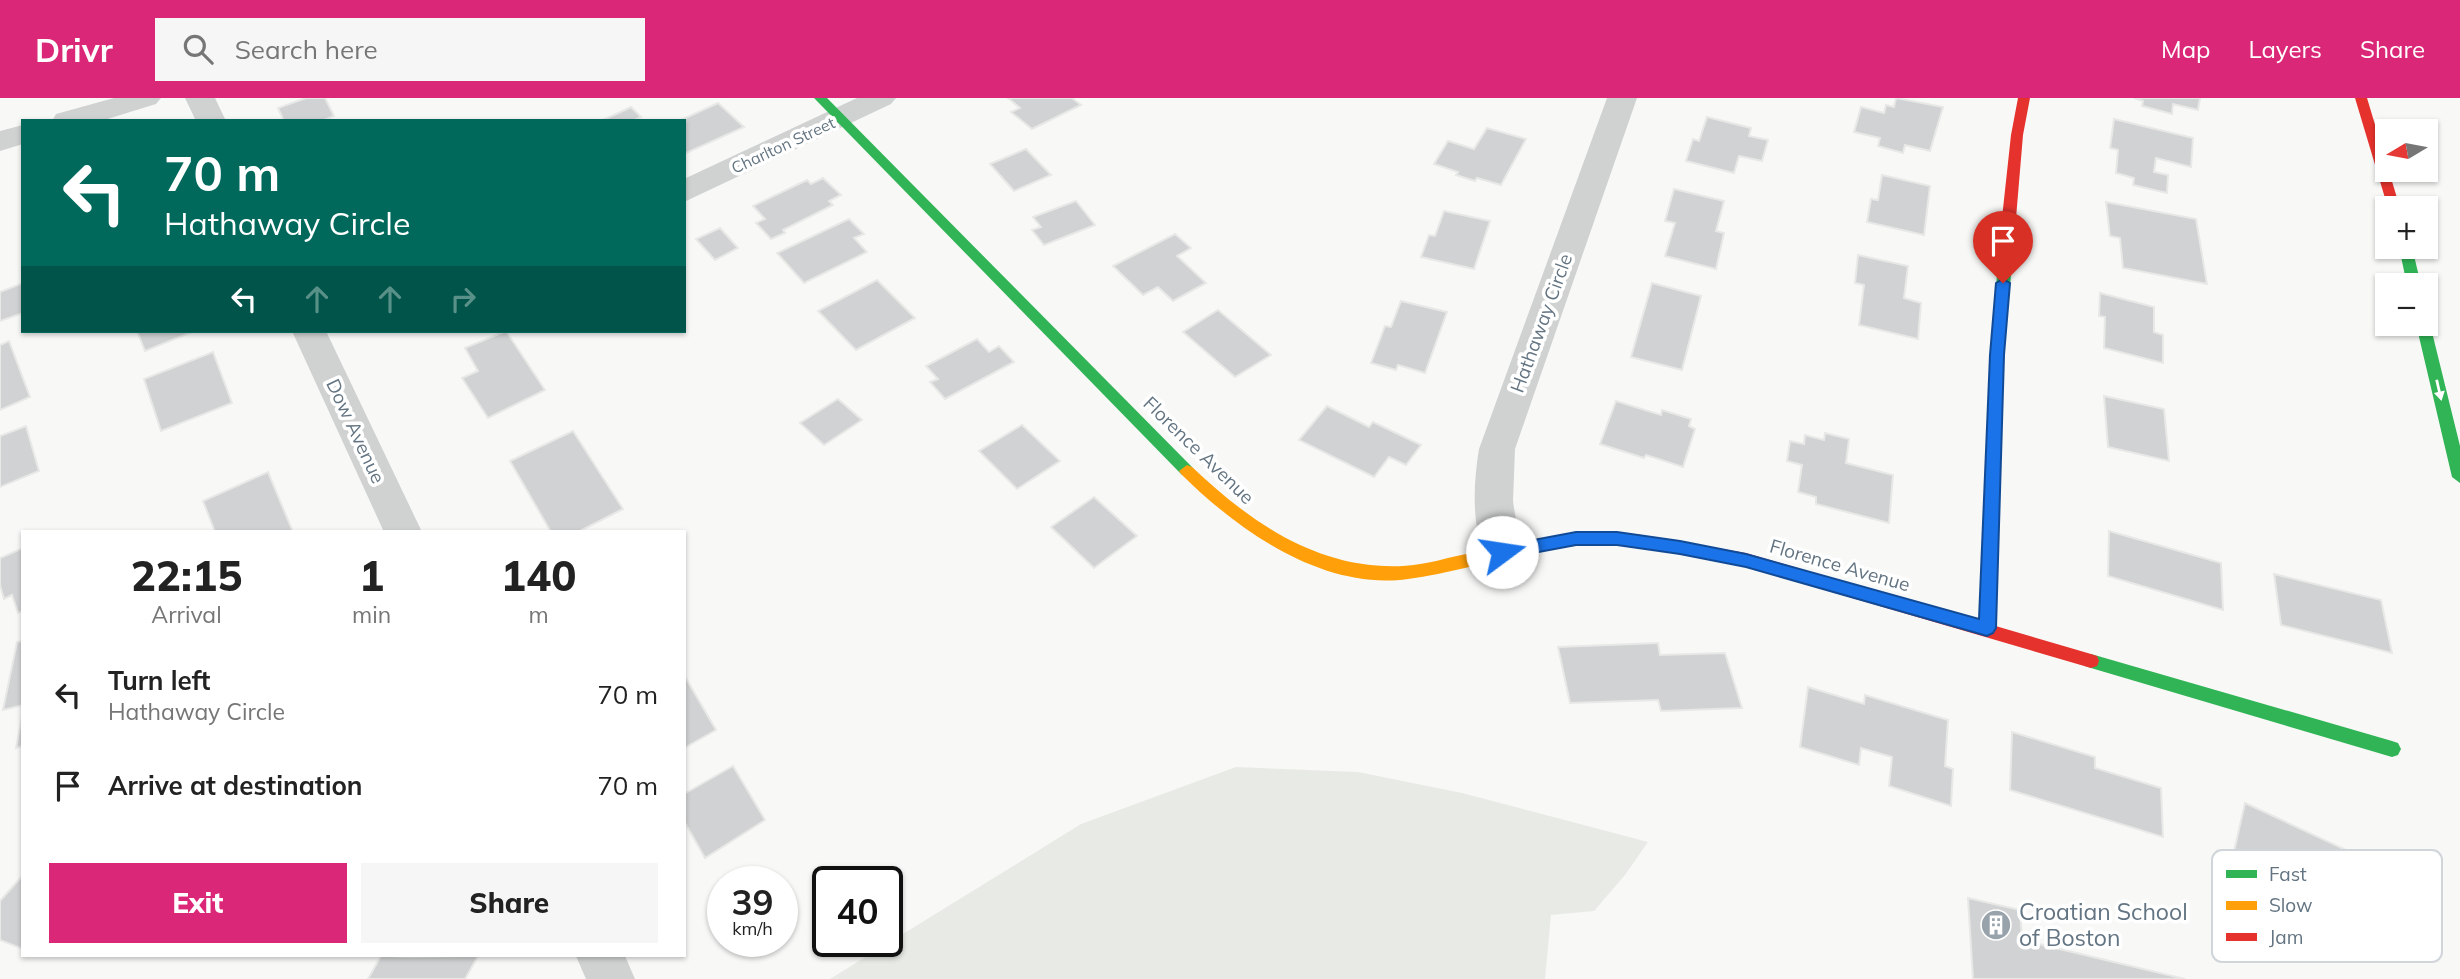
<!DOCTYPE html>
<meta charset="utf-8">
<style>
:root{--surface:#fff;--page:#f6f6f6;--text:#222;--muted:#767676;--accent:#db2777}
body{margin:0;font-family:Mulish,sans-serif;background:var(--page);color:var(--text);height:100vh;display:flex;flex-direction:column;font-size:26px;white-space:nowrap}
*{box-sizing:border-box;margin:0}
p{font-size:23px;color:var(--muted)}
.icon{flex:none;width:38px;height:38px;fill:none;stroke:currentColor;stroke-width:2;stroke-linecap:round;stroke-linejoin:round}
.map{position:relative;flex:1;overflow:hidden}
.sheet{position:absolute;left:21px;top:432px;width:665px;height:427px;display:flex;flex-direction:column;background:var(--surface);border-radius:0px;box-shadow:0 2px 5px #0004}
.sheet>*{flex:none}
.hud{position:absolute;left:21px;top:21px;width:665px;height:214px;border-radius:0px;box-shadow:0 2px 5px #0004;background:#00695c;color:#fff;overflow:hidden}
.needle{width:46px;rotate:260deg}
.buttons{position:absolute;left:2375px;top:21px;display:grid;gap:14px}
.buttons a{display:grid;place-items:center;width:63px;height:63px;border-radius:0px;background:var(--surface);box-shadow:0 2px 5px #0004;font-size:35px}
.speed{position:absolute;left:707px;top:768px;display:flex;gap:14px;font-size:35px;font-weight:700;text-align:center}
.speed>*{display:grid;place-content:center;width:91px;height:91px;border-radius:50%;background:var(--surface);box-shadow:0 2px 5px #0004;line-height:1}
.speed small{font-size:18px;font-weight:400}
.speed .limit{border:4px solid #111;border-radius:10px;background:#fff;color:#111}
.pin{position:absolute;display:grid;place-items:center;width:60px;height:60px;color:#fff;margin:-72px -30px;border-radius:50% 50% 50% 0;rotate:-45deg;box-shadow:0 0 7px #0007}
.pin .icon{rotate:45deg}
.me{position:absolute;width:77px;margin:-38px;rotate:76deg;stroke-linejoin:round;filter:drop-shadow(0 0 5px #0008)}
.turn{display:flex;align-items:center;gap:24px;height:147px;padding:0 28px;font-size:32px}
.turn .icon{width:91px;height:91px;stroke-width:2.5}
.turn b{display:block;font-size:49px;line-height:60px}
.lanes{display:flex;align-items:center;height:66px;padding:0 28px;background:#0003;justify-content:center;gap:35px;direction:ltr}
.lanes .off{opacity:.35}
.eta{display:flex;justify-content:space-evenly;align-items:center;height:119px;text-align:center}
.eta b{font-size:42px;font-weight:800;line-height:49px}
.cta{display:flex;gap:14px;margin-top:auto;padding:14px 28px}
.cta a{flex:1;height:80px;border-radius:0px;background:var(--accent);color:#fff;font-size:28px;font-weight:800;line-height:80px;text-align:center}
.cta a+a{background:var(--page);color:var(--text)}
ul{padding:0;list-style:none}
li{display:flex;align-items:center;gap:21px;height:91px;padding:0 28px}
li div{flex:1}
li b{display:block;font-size:26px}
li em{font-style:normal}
header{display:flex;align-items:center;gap:42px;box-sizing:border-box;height:98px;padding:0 35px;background:var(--accent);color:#fff}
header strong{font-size:33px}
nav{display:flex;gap:38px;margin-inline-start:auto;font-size:24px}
.search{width:490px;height:63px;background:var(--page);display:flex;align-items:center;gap:18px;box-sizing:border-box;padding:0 24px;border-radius:0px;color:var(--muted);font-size:26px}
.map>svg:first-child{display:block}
.green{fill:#e8ebe5}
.building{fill:#d0d2d3;stroke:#e8e8e7;stroke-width:2}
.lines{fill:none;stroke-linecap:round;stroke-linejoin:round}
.street{fill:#d0d2d2;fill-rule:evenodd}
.fast{fill:#30b455;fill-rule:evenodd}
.slow{fill:#ff9f0a;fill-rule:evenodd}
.jam{fill:#e5322d;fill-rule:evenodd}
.oneway{fill:#fff}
.route{fill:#1a73e8;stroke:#114b97;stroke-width:2}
.labels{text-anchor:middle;stroke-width:7;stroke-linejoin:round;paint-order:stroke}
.far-street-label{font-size:16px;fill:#637482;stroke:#fff}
.street-label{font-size:19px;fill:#637482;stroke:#fff}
.near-poi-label{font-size:23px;fill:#637482;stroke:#fff;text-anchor:start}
.key{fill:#fff;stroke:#d0d5da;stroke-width:2}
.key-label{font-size:19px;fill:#637482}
</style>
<header>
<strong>Drivr</strong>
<div class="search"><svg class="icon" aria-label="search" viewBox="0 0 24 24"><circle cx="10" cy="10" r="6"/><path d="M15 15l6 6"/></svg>Search here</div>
<nav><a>Map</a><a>Layers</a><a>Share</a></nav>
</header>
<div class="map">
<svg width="2460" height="881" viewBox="0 0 2460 881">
<rect width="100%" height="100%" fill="#f8f8f7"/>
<path class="green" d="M1236,669L1358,674L1462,695L1648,744L1625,777L1594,813L1551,817L1545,881H830L1081,726Z"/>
<g class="building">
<path d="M306,0H325L334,18L322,23H284L278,10Z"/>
<path d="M1008,0H1072L1081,7L1032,31L1011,14L1020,10Z"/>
<path d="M1896,0L1943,9L1930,53L1905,47L1903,55L1878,48L1880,40L1854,34L1861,9L1884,15L1886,7L1894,9Z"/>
<path d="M2134,0H2200L2198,12L2173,6L2172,16L2142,8L2143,3Z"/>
<path d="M718,5L744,29L684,56V23H679Z"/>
<path d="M631,9L641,19L632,23H601Z"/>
<path d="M1707,19L1751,30L1749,38L1768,42L1762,63L1739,58L1734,75L1686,63L1693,41L1699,43Z"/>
<path d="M2114,21L2193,40L2191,69L2156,60L2154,74L2168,77L2167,95L2133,87L2134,80L2116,75L2118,52L2110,50Z"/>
<path d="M1487,30L1526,41L1501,87L1477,80L1475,83L1456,77L1458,74L1434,66L1448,43L1474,51Z"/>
<path d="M1026,51L1051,77L1014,93L990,66Z"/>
<path d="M1882,77L1930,88L1924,137L1867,124L1871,101L1878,102Z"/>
<path d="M823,80L841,97L829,103L833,107L783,132L785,135L771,141L756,125L765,121L753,108L807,82L811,86Z"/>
<path d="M1674,91L1724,103L1716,133L1724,135L1716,171L1665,158L1675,125L1665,123Z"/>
<path d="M1076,103L1095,127L1044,147L1032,132L1041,129L1033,119Z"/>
<path d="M2106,104L2196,121L2207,186L2123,170L2120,140L2110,138Z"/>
<path d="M1444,113L1490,123L1474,171L1421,159L1429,137L1435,138Z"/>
<path d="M849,121L864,136L854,140L867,154L804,185L777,155Z"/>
<path d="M720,130L738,150L715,162L696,141Z"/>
<path d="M1175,136L1191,150L1177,158L1206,185L1173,203L1158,189L1143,197L1113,168Z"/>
<path d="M1858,157L1908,168L1904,200L1921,205L1918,241L1859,227L1864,187L1855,185Z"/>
<path d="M877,182L915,220L856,252L818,213Z"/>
<path d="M23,185V215L0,223V194Z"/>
<path d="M1652,185L1701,198L1682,272L1631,259Z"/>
<path d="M2100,195L2154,209V234L2163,237V265L2104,250L2105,219L2099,218Z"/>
<path d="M1401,203L1447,214L1425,275L1398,267L1396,272L1371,265L1385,228L1391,229Z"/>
<path d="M1218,212L1271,257L1235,279L1183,234Z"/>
<path d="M137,233H192V234L145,253Z"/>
<path d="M506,233L545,292L488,320L462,280L478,273L465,250Z"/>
<path d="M977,241L989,254L999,248L1014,264L945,301L930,284L938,281L926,268Z"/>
<path d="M9,243L30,299L0,312V247Z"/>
<path d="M213,254L232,305L161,333L144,281Z"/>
<path d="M2104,298L2164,311L2169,363L2108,349Z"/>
<path d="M838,301L862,322L824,347L800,325Z"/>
<path d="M1616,303L1661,317L1662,312L1691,321L1689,328L1695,331L1683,369L1646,357L1644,360L1600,346Z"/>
<path d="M1327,308L1369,329L1373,324L1421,347L1406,367L1389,359L1374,379L1299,342Z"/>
<path d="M1022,327L1060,363L1017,391L979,353Z"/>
<path d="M26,328L39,373L0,389V338Z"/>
<path d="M573,333L623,411L578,434H551L510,363Z"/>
<path d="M1825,335L1849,341L1846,365L1893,377L1889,425L1816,406V399L1798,394L1802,367L1787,363L1790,343L1804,346L1805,337L1824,342Z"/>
<path d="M268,374L293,434H215L203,403Z"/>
<path d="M1094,399L1137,438L1094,470L1051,429Z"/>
<path d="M2109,433L2221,465L2223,512L2108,478Z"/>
<path d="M23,450V513L18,515L12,497L4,501L0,487V460Z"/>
<path d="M2274,476L2381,502L2392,555L2281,527Z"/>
<path d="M23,543V607L3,612L17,544Z"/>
<path d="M1658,545L1660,557L1725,555L1742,610L1661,613L1658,602L1570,605L1558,549Z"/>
<path d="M684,577L716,632L684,650Z"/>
<path d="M1808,589L1864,606L1865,597L1948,622L1945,668L1953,671L1951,708L1889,688L1892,659L1861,650L1859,667L1800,649Z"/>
<path d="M23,614V648L16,650Z"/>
<path d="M2012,634L2095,659V670L2161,690L2163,739L2010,692Z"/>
<path d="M733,668L765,722L705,760L684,723V696Z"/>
<path d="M2245,705L2372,764L2363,824L2283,787L2282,796L2230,771Z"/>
<path d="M23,777V851L0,842V803Z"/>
<path d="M1968,800L2020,812L2022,842L2185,881H1973Z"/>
<path d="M381,858L409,859L478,858L465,881H368Z"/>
</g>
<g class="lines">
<g class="street">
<path d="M114,0H161L156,6L101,23H52L56,16Z"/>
<path d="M185,0H215L226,23H196Z"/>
<path d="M857,0H896L891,6L684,104V81Z"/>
<path d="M1607,0H1637L1515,351L1513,403L1521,454L1516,465L1502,470L1488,465C1471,432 1473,387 1479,351Z"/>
<path d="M23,27V46L0,53V33Z"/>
<path d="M292,233H326L422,434H384Z"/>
<path d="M576,858H625L635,881H586Z"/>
</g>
<g class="fast">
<path d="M814,0H827L1192,369L1195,373L1192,377H1182Z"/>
<path d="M2009,116L2016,120L2004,257L1995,530L1993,535L1987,537L1981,535L1979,530L1990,257L2002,120Z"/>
<path d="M2399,149H2412L2421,187H2407Z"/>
<path d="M2426,222L2430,226L2460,348V385L2452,379L2416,226H2426Z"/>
<path d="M2091,556L2392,643L2398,645L2401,651L2398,657L2392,659L2091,570L2085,568L2083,563L2085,558Z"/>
</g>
<path class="slow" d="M1187,367L1192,369C1251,425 1319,472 1403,468C1426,467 1449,459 1471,455C1528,443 1577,433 1635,436L1641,437L1643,442L1641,447L1635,448C1606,447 1578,446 1550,451C1502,460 1456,474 1408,481C1323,493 1239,433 1182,377L1179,373Z"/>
<g class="jam">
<path d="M2018,0H2030L2023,37L2016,120L2009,124L2002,120L2011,37Z"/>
<path d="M2355,0H2367L2400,110H2388Z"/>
<path d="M1635,436L1746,455L2091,556L2097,558L2099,563L2097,568L2091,570L1746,469L1635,448L1629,447L1627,442L1629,437Z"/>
</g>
</g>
<defs><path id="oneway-solid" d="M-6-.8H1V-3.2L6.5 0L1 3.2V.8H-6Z" transform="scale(1.75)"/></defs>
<use class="oneway" href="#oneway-solid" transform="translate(2439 292) rotate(77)"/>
<path class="route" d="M2003,181L2010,185L2004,257L1996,530L1993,535L1987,538L1746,469L1680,456L1617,447H1576L1502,461L1496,459L1494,454L1496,450L1502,448L1576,434H1617L1680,443L1746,456L1979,521L1990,257L1996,185Z"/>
<defs>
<g id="building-disc" transform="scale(1.575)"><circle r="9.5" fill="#97a2ab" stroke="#fff"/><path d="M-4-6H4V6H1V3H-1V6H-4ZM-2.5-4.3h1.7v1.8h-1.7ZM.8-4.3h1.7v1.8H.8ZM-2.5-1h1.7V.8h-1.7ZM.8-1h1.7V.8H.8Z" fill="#fff"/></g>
</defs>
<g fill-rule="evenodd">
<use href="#building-disc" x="1996" y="827"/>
</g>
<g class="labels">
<g class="far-street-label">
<text transform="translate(783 47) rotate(-25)" y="6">Charlton Street</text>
</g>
<g class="street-label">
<text transform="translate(1541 225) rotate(-70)" y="7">Hathaway Circle</text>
<text transform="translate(356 333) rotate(65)" y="7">Dow Avenue</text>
<text transform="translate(1199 352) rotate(44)" y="7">Florence Avenue</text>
<text transform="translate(1840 467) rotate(16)" y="7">Florence Avenue</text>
</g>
<g class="near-poi-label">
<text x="2019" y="822">Croatian School<tspan x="2019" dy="26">of Boston</tspan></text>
</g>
</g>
<rect x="2212" y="752" width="230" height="112" rx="10" class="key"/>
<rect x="2226" y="772" width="31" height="8" fill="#30b455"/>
<rect x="2226" y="803" width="31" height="9" fill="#ff9f0a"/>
<rect x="2226" y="835" width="31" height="8" fill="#e5322d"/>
<g class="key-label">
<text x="2269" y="783">Fast</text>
<text x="2269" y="814">Slow</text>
<text x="2269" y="846">Jam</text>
</g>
</svg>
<div class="buttons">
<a><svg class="needle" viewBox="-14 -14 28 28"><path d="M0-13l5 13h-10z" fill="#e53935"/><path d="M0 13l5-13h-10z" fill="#767676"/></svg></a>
<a>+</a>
<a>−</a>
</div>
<div class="speed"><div>39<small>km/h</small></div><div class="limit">40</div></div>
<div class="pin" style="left:2003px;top:185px;background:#d93025"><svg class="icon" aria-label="arrive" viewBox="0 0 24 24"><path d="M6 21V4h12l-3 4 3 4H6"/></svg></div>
<svg class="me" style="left:1502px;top:454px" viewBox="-20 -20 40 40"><circle r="19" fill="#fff"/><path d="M0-13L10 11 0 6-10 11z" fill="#1a73e8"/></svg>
<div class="hud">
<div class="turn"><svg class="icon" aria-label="left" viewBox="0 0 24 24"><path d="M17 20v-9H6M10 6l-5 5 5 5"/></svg><div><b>70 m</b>Hathaway Circle</div></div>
<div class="lanes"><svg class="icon" aria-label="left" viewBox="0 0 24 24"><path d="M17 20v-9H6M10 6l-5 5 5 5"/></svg><svg class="icon off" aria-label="ahead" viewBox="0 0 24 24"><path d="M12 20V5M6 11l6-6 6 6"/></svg><svg class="icon off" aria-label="ahead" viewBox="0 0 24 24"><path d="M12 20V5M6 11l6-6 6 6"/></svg><svg class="icon off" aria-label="right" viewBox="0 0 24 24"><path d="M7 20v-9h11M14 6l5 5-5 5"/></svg></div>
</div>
<section class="sheet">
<div class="eta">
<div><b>22:15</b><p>Arrival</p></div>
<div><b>1</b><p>min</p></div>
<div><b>140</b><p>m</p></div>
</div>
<ul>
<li><svg class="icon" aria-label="left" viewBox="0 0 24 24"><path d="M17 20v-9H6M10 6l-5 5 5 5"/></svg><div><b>Turn left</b><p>Hathaway Circle</p></div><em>70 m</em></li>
<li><svg class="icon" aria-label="arrive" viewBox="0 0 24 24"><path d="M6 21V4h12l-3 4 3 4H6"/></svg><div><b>Arrive at destination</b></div><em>70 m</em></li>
</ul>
<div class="cta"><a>Exit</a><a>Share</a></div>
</section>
</div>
